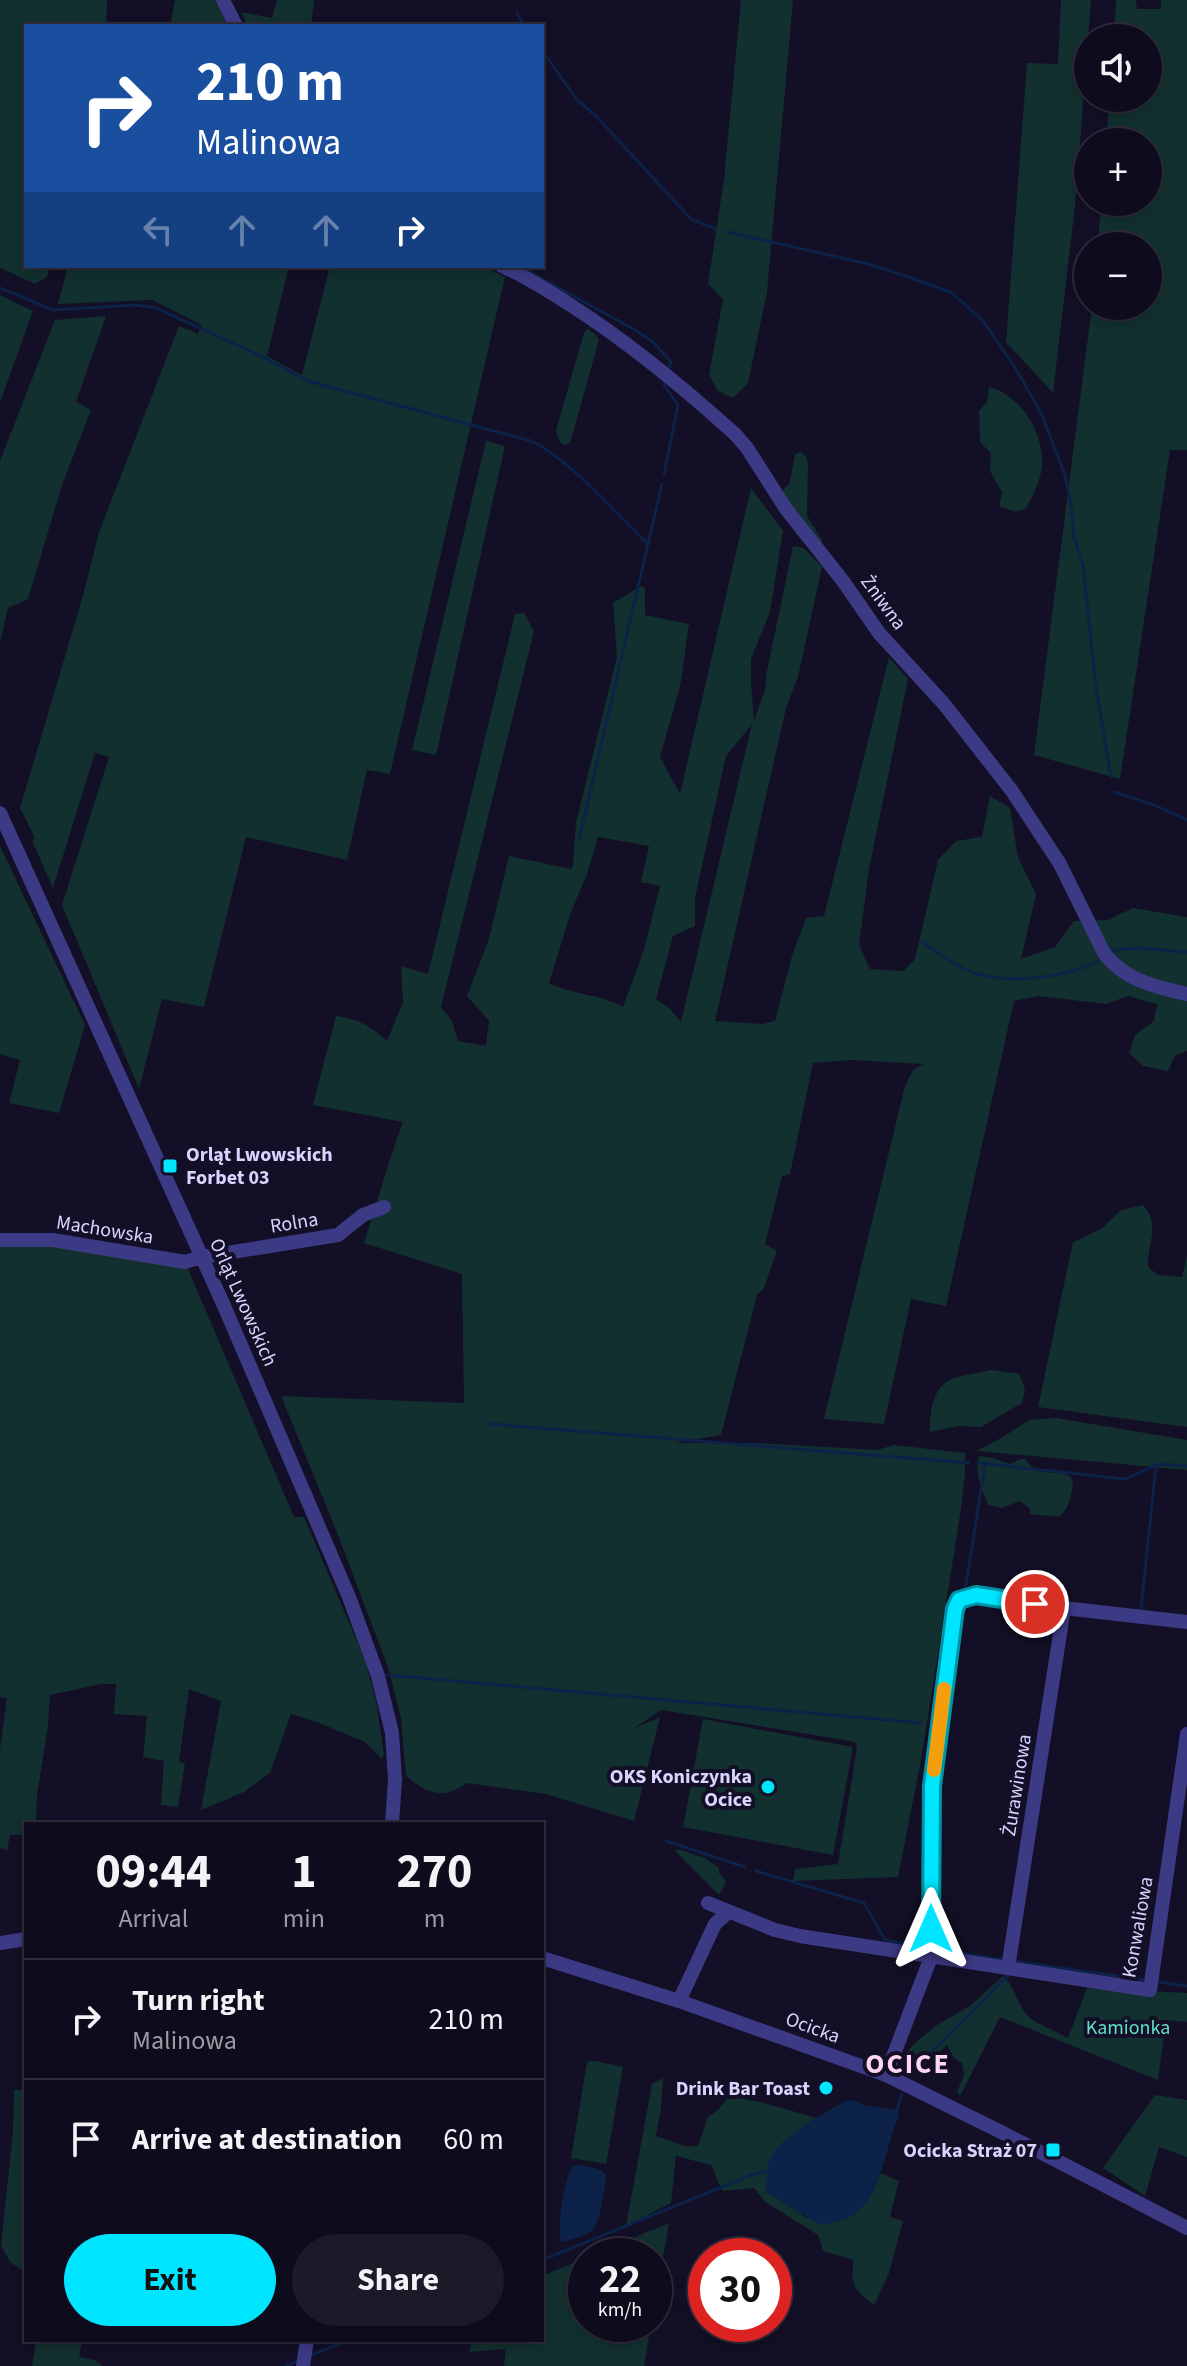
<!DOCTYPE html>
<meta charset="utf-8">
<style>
:root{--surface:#0e0b1c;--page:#1c1929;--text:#f1f3f6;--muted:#9b9ba3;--line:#2e2b3b;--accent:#00e5ff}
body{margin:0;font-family:"Source Sans 3",sans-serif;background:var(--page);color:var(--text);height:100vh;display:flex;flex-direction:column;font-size:30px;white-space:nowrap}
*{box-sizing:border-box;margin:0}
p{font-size:26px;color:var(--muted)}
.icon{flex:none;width:44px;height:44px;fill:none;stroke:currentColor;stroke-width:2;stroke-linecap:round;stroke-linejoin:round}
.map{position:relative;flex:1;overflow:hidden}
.panel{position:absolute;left:24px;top:1822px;width:520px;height:520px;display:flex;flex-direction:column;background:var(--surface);border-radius:0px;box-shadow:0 4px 12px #0003,0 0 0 2px var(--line)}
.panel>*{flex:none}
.guide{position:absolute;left:24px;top:24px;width:520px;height:244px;border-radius:0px;box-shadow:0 4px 12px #0003,0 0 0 2px var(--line);background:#1a4fa0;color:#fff;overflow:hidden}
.buttons{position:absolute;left:1074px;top:24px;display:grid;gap:16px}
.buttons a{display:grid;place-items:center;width:88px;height:88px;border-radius:50%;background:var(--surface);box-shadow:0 4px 12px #0003,0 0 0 2px var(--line);font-size:40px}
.speed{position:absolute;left:568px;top:2238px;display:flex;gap:16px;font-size:40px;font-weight:700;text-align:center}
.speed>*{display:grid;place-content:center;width:104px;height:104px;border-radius:50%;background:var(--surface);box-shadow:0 4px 12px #0003,0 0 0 2px var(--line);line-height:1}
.speed small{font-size:20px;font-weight:400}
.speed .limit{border:12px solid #d22;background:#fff;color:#111}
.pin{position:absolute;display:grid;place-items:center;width:68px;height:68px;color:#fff;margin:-34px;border:4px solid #fff;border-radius:50%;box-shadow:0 2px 8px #0007}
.me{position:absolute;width:88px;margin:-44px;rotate:0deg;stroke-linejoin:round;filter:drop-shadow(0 0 6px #0008)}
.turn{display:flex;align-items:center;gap:28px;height:168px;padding:0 40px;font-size:36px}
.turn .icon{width:104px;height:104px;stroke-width:2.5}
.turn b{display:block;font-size:56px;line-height:68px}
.lanes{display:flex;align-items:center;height:76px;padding:0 40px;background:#0003;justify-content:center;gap:40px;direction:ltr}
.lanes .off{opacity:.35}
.eta{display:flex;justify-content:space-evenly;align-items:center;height:136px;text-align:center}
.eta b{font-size:48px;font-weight:700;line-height:56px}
.action{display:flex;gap:16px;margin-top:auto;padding:16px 40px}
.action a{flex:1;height:92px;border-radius:48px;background:var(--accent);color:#111;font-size:32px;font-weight:700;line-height:92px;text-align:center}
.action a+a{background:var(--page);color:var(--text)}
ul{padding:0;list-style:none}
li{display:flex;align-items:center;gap:24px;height:120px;padding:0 40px;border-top:2px solid var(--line)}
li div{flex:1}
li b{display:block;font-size:30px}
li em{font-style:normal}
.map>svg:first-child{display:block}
.green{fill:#12302f;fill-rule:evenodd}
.water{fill:#0c2248}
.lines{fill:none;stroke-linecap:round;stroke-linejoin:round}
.stream{stroke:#0c2248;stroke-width:3}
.minor{stroke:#3d3a85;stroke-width:14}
.route-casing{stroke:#0095a6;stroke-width:20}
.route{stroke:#00e5ff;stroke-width:14}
.slow{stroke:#f59e0b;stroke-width:14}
.poi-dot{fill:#00e5ff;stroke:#130f26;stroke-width:3}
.labels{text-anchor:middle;stroke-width:8;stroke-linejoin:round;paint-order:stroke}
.street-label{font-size:20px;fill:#d9d4ff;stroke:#130f26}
.poi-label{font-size:20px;font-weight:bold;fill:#d9d4ff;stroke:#130f26;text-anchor:end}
.park-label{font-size:20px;fill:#5fe0c0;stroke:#130f26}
.district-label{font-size:28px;font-weight:bold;letter-spacing:2px;fill:#ffd6f0;stroke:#130f26}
</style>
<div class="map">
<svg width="1187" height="2366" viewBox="0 0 1187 2366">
<rect width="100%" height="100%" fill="#130f26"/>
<g class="green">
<path d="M0,0H107L106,26H26V266H50L47,277L35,284L0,268Z"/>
<path d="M175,0H215L228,26H170Z"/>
<path d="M277,0H314L311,26H248L241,12L272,18Z"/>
<path d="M741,0H793L767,292L748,383L733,398L718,391L709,375L723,299L708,284L724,179Z"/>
<path d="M1061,0H1091L1075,206L1053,393L1006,342L1027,63L1058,64Z"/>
<path d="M1116,0H1136L1137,9H1161V0H1187V450H1170L1120,779L1034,755L1092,306H1148V246H1098L1101,202H1148V142H1106L1110,98H1148V38H1114Z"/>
<path d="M68,266H289L267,356L302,375L330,266H483L505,277L390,774L367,770L347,860L246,837L204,1007L162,999L139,1089L62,905L109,757L95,753L53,888L33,843L34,836L20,808L82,599L99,532L179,326L198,334L202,325L152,300L58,304Z"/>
<path d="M0,295L33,311L0,402Z"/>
<path d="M106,316L76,402L91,410L62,485L28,599L8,608L0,642V461L55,320Z"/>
<path d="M587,329L595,334L599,340L570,443L564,445L559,441L556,430L584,333Z"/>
<path d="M989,387C1021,395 1044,433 1042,466C1041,479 1033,496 1026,508L1016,512L999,506L1002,492L990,471L991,453L980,442L979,411L987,402Z"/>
<path d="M486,441L505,446L436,755L412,750Z"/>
<path d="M801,452L807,458L808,464L807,516L822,540L820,547L780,493L790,483L795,454Z"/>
<path d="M751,488L783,531L770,612L751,659V683L754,720L765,690L767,671L793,546L804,548L822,567L798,677L786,708L715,1021L763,1024L775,1021L792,956L806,918L824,916L889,657L908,679L869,869L859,945L870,969L903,971L915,959L938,860L956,841L982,837L990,796L1010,808L1018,857L1036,894L1021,959L1055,947L1074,921L1108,920L1133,908L1187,917V1051L1175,1056L1168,1071L1143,1066L1129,1053L1135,1035L1154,1021L1157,1004L1128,996L1106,1004L1039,996L1014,1001L946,1306L911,1299L884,1424L824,1419L905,1086L913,1070L923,1064L851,1060L813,1063L790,1174L782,1176L765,1244L777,1251L764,1288L757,1295L721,1435L675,1443H758L877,1450L894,1445L965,1453V1474L960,1515L921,1760L898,1877L793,1881L795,1869L838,1864L857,1748L855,1742L845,1740L661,1710L633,1729L660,1717L634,1821L546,1794L467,1783C443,1800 427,1794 406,1776L401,1718L388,1667L336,1530L281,1396L464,1403L462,1274L364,1243C377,1203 388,1162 403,1122L313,1105L336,1016C359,1019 370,1026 387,1041L403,1002L401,966L428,974L515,614L524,613L534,631L441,1007L452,1021L458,1041L486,1046L489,1021L467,996L489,939L509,856L571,869L573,865L576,823L617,657L613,603L641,586L645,588V615L689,624L680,687L660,757L680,794ZM752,724L681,1022L670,1009L656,999L673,936L695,926V898L726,756ZM598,837L649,846L641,882L660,886L644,950L623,1007C601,994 573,995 549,983L571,912L587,874Z"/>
<path d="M0,846L85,1025L59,1113L9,1103L20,1060L0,1054Z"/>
<path d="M1143,1205C1161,1224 1147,1244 1148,1267L1158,1275L1182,1277L1187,1256V1427L1038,1407L1073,1242L1101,1229L1121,1210Z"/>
<path d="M0,1240L185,1262L294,1517H304L365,1660L376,1700L384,1754L382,1759L365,1742L317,1722L291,1714L270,1773L244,1792L201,1810L221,1701L189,1689L179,1762L185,1763L178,1807L161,1805L164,1761L143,1757L147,1716L114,1714L116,1684H101L50,1695L48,1726L37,1795L36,1824H26V1835H10L7,1850L0,1848V1749L7,1698L0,1697Z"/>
<path d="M991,1370L1019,1374L1025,1389L1022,1403L981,1427L959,1426L930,1432C930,1412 932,1386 954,1378C965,1374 980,1373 991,1370Z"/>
<path d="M1056,1418L1187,1440V1470L976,1451L1003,1437L1029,1420Z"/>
<path d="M979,1456L993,1458L1009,1464L1021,1459H1025C1041,1487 1082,1457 1071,1495C1068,1506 1067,1509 1059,1517L1030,1514V1509L1020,1501L1002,1508L988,1505C982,1489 974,1473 979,1456Z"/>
<path d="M703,1719L853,1747L833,1855L683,1827Z"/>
<path d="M678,1849L705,1858L719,1868V1873L726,1882L719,1895L675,1851Z"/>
<path d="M1003,1976C1014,1985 1017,2004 1027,2015C1034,2023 1058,2032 1068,2038L1087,1988L1187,1993V2022L1166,2020L1158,2080L1000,2017L960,2096L957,2092L964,2075L962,2063L954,2058L947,2045L919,2070H905L907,2052L916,2042L937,2025L970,2006Z"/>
<path d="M595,2061L623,2067L606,2164L571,2158L587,2062Z"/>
<path d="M663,2078L661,2109L656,2136L685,2146H698L708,2117L719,2109L729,2096L760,2102L817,2118L770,2159L766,2192L798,2211L807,2219L867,2199L881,2173L899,2181L890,2217L903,2221L889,2273L874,2305C855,2291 849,2284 854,2260L823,2251L818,2235L765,2202L754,2188L722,2191L711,2165L676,2156L671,2203L626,2226L652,2084Z"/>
<path d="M14,2090H26V2216H24L23,2270L11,2263L1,2246L13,2131Z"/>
<path d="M1155,2095L1187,2100V2157L1159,2147L1145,2196L1103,2168Z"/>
<path d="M669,2223L654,2309V2256H590Z"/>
<path d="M586,2258V2324H651L644,2366H504L506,2349L469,2352L472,2340H542V2276Z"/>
<path d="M36,2340H82L79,2357L94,2360L103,2366H32Z"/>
</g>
<g class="water">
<path d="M848,2100C857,2100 860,2104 868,2106C878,2107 887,2109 897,2110L899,2116C884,2147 885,2189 856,2213C847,2221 831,2223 820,2225L766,2192C767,2182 766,2171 769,2161C776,2138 827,2111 848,2100Z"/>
<path d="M581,2165L598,2169L606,2174C606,2184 600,2224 592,2231C585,2237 570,2239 561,2242C557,2223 564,2182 572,2166Z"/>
</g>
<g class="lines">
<g class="stream">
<path d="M517,14L525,26"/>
<path d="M542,50L577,100L596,116L691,219L716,229"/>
<path d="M728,232L868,264L906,276L952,293L984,322L1016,369L1041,413L1065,475L1071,505L1074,537L1083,565L1096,688L1111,777"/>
<path d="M519,266L635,330L653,342L671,362L669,368"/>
<path d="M0,288L53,310L136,305L156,308L259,355L308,381L531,441C568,458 616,513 647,543"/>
<path d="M664,474L678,405L664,385L665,381"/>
<path d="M1114,792L1154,805L1187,820"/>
<path d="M579,840L662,484"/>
<path d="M922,942C936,951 950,962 964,969C999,986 1064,979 1097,961"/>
<path d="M1110,952C1135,944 1161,951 1187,952"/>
<path d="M490,1424L969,1463"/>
<path d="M978,1463L1125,1479L1159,1464L1187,1466"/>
<path d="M965,1591L985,1464"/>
<path d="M1141,1609L1156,1466"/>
<path d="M958,1641L963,1605"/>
<path d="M387,1675L922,1723"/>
<path d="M666,1841L745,1867"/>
<path d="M756,1871L864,1903L885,1940L925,1947"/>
<path d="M936,1949L1003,1960"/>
<path d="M1013,1961L1145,1980"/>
<path d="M1158,1982L1187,1986"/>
<path d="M911,2076L927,2056L1008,1976"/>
<path d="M897,2110L902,2094"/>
<path d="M542,2260L754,2174L768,2171"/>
<path d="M309,2356L349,2340"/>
<path d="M286,2366L297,2361"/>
</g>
<g class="minor">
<path d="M223,0L236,26"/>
<path d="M502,266C527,277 549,291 572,306C631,344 684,388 736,435L747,448L786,509L843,581L879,633L944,704L1012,791L1060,864L1104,953C1124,980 1155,987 1187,994"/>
<path d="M0,813L225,1308L349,1597L378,1676L392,1733L395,1779L392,1824"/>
<path d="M0,1240H53L185,1262L202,1257L338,1235L363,1215L384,1207"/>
<path d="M708,1903L775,1930L800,1936L1150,1990L1187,1734"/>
<path d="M0,1943L26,1939"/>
<path d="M542,1958L679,2001L886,2075L1001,2132L1187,2228"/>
<path d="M1008,1968L1064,1608"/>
<path d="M679,2001L715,1924L728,1912"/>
<path d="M886,2075L931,1957L932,1786L955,1609L959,1600L976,1595L1064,1608L1187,1622"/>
<path d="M303,2366L307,2340"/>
</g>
</g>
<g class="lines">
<g class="route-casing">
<path id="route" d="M931,1929L932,1786L955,1609L959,1600L976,1595L1035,1604"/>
</g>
<use href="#route" class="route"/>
<path class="slow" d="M934,1770L944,1689"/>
</g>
<g class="poi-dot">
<rect x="162" y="1158" width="16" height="16" rx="4"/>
<circle cx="768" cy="1787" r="8"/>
<circle cx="826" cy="2088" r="8"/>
<rect x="1045" y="2142" width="16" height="16" rx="4"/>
</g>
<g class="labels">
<g class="street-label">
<text transform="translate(884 602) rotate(54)" y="7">Żniwna</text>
<text transform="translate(294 1222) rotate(-9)" y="7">Rolna</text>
<text transform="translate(105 1229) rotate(9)" y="7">Machowska</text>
<text transform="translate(244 1302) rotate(66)" y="7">Orląt Lwowskich</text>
<text transform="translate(1016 1785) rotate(-81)" y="7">Żurawinowa</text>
<text transform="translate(1137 1927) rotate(-80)" y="7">Konwaliowa</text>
<text transform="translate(813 2027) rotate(20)" y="7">Ocicka</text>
</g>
<g class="poi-label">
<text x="186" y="1161" text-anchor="start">Orląt Lwowskich<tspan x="186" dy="23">Forbet 03</tspan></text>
<text x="752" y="1783">OKS Koniczynka<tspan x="752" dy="23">Ocice</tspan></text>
<text x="810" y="2095">Drink Bar Toast</text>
<text x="1037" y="2157">Ocicka Straż 07</text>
</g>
<g class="park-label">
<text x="1128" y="2034">Kamionka</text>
</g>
<g class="district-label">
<text x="908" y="2073">OCICE</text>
</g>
</g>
</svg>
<div class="buttons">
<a><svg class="icon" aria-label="sound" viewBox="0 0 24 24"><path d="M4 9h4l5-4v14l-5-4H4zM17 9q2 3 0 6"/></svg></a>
<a>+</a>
<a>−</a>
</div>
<div class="speed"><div>22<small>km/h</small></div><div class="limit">30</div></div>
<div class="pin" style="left:1035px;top:1604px;background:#d93025"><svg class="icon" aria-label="arrive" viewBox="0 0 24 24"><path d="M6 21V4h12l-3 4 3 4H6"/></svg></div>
<svg class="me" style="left:931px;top:1929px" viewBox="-20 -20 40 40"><path d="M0-17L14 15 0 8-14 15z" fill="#00e5ff" stroke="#fff" stroke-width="4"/></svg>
<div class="guide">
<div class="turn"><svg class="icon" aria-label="right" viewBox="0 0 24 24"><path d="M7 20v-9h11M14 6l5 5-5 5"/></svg><div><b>210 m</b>Malinowa</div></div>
<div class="lanes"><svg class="icon off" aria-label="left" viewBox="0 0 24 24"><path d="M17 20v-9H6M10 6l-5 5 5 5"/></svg><svg class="icon off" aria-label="ahead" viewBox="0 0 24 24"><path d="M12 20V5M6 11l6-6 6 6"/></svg><svg class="icon off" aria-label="ahead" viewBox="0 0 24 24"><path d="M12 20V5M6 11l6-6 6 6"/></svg><svg class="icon" aria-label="right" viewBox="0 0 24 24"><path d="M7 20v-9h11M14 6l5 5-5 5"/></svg></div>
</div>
<section class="panel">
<div class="eta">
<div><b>09:44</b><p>Arrival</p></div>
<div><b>1</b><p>min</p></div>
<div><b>270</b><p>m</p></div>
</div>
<ul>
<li><svg class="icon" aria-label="right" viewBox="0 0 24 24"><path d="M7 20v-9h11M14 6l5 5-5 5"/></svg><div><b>Turn right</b><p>Malinowa</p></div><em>210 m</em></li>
<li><svg class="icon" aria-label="arrive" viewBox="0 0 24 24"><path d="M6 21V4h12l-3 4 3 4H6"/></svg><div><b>Arrive at destination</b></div><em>60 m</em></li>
</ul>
<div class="action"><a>Exit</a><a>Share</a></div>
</section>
</div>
